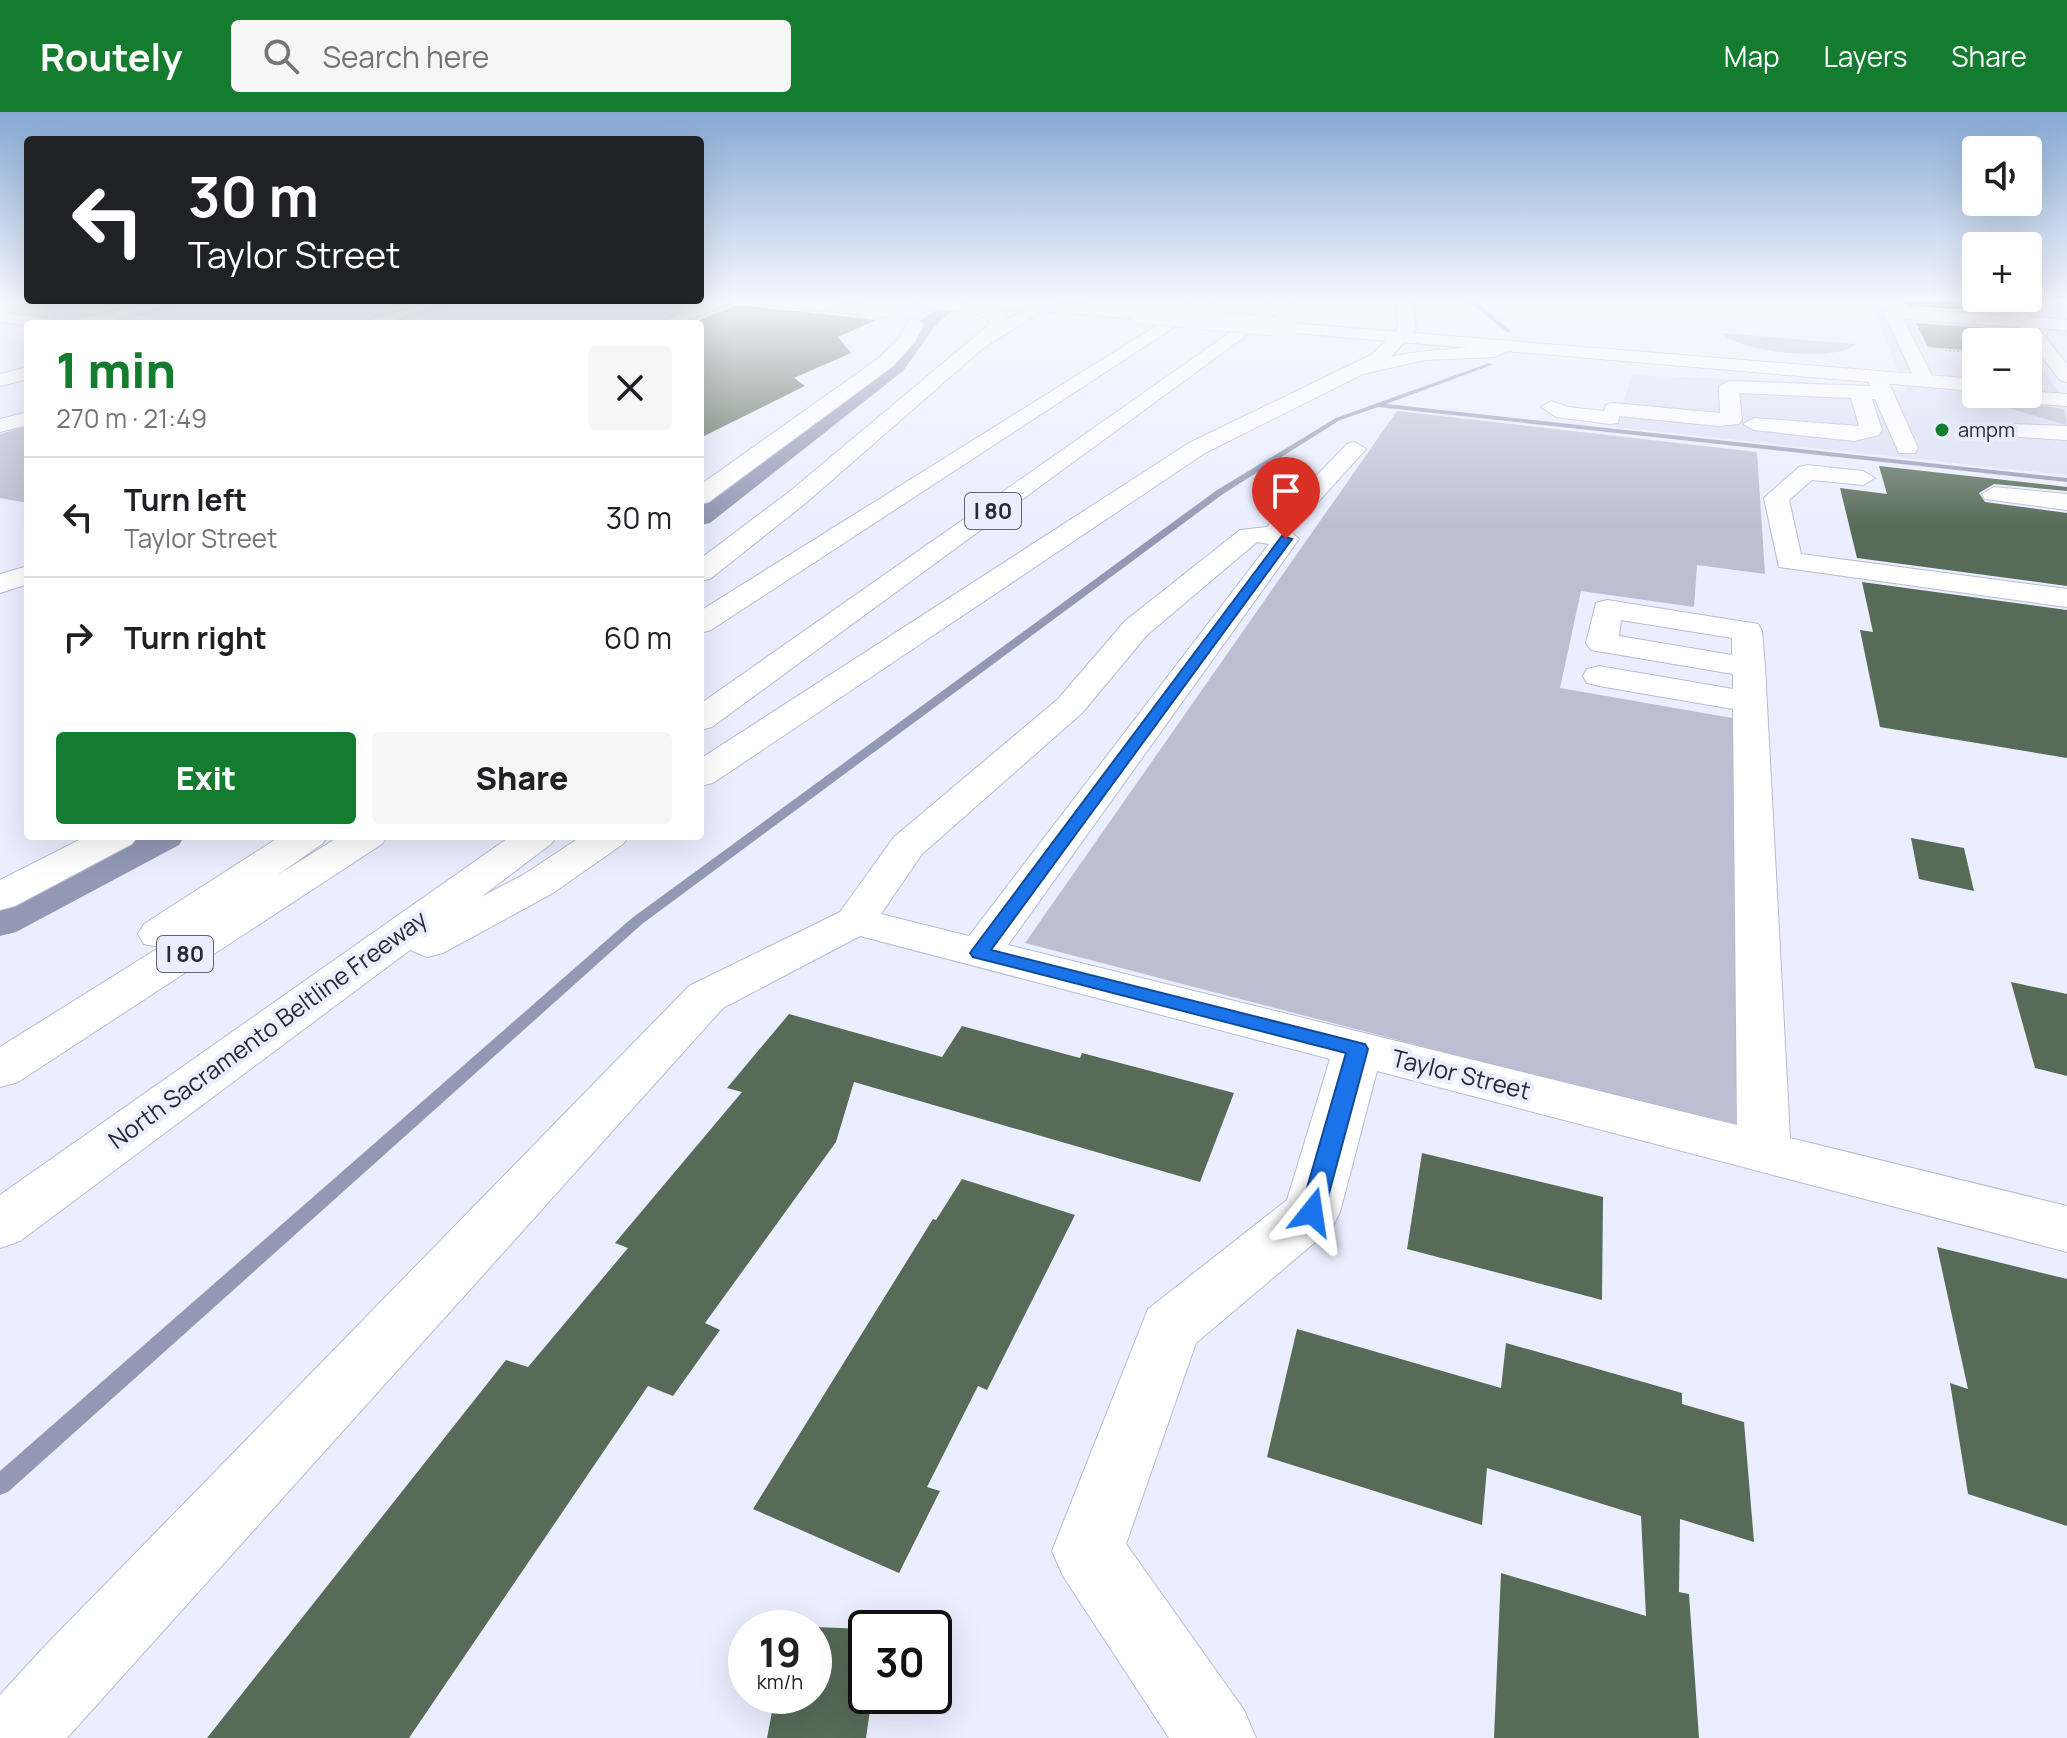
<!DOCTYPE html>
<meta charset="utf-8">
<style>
:root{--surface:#fff;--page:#f6f6f6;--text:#202124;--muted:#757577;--line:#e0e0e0;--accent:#147c2f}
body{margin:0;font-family:Manrope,sans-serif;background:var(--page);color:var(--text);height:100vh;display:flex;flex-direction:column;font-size:30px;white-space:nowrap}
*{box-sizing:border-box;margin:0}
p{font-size:26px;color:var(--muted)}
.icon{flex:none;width:44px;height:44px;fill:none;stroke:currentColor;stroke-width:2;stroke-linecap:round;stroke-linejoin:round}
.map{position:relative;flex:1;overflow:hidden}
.panel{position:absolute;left:24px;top:208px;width:680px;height:520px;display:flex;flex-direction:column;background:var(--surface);border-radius:8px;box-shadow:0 8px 32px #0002}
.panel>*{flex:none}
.hud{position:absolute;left:24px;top:24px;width:680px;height:168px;border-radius:8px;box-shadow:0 8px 32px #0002;background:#202124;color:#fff;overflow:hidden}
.fabs{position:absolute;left:1962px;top:24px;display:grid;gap:16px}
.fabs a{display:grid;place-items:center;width:80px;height:80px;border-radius:8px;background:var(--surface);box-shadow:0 8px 32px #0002;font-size:40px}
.speed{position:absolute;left:728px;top:1498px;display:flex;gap:16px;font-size:40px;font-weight:700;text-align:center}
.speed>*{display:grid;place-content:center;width:104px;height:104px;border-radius:50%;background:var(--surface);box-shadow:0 8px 32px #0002;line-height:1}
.speed small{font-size:20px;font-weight:400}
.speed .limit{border:4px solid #111;border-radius:12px;background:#fff;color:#111}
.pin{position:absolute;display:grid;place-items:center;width:68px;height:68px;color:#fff;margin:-82px -34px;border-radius:50% 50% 50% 0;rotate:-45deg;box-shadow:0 0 8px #0007}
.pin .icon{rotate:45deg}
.me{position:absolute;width:88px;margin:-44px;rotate:15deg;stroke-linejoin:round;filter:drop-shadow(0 0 6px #0008)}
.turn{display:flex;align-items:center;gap:28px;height:168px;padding:0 32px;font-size:36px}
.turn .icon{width:104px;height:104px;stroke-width:2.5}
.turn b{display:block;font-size:56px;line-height:68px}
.round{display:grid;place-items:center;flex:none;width:84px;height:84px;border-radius:8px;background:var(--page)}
.summary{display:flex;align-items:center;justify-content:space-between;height:136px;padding:0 32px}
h1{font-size:48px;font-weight:800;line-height:60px;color:var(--accent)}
.button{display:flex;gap:16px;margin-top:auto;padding:16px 32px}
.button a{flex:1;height:92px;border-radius:8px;background:var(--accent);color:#fff;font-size:32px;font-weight:800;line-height:92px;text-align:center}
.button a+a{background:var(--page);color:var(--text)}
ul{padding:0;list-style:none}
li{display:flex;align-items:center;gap:24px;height:120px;padding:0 32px;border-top:2px solid var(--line)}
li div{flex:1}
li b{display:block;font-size:30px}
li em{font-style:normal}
header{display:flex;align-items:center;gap:48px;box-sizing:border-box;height:112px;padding:0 40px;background:var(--accent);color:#fff}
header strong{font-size:38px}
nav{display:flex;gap:44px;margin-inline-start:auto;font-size:28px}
.search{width:560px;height:72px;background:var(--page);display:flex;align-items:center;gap:20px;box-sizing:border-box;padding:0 28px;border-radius:8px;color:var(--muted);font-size:30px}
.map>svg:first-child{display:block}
.built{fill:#dbdff3}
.green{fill:#bbbfd1}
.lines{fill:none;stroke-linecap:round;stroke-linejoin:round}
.stream{fill:#9399b5;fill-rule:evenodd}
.canal{fill:#9399b5;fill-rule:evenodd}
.building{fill:#576b58}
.minor-casing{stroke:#b5bbd5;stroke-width:2}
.major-casing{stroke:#b5bbd5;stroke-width:2}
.highway-casing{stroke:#b5bbd5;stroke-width:2}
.path{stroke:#8b8f9c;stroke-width:2;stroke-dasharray:2 2;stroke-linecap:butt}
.minor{fill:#fff;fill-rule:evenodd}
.major{fill:#fff;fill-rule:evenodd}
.highway{fill:#fff;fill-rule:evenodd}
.major-bridge-casing{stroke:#b5bbd5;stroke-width:19;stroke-linecap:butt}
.major-bridge{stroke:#fff;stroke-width:18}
.route{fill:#1a73e8;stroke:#114b97;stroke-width:2}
.poi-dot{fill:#147c2f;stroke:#eaeefe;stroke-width:3}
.labels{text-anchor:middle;stroke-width:8;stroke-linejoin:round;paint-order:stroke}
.far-poi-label{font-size:20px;fill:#272a34;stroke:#eaeefe;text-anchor:start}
.shield{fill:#eaeefe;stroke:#626571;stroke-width:2}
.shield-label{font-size:22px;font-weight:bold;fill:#272a34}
.street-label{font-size:24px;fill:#272a34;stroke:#eaeefe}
</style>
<header>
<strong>Routely</strong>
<div class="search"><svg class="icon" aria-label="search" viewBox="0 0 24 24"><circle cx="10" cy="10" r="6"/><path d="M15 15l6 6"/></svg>Search here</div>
<nav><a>Map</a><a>Layers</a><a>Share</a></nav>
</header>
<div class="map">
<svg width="2067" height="1626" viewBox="0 0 2067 1626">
<rect width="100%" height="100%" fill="#eaeefe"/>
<g class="built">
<path d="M2028,189H2067V233Z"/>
<path d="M1872,194L2000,204L2020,230H1976V282H2028V240L2067,291V363L1615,315L1632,263L1803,270L1906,279Z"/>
</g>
<g class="green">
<path d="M1722,221L1855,232C1841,251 1735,240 1722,221Z"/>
<path d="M1990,287L2064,297L2067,313L1987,290Z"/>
<path d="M1397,299L1757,340L1765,462L1697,453L1694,495L1581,479L1560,576L1738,607L1744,1018L1025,831Z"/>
<path d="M28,314V391L0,386V322Z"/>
</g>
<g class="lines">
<g class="stream">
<path d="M1469,189H1475L1510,218V220H1506Z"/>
<path d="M1489,251L1494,252L1386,292L2067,366V370L1378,295L1340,308L1223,382L642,812L8,1380L0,1383V1359L632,806L1217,378L1336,306Z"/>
</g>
<g class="canal">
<path d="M943,194L952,199L935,214L903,259L710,411L700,413V392L889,251L922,207Z"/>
<path d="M132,724H185L179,733L16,820L0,824V792Z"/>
</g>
</g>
<g class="building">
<path d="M1905,189H1977L1986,199L1907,194Z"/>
<path d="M737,193L803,200L876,208L838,225L851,241L794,266L805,274L700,326V208Z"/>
<path d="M1916,211L2002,217L2013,230H1976V239L1928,235Z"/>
<path d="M1879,354L2067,375V379L1994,372L1979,381L1985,390L2067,401V474L1857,446L1840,376L1887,382Z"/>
<path d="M1862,470L2067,498V646L1880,615L1860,518L1873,520Z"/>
<path d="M1911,726L1964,736L1974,779L1919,767Z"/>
<path d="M2011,870L2067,882V964L2035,956Z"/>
<path d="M789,902L942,945L962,914L1080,946L1082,941L1234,981L1200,1070L854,970L836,1030L705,1211L720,1218L673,1284L648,1274L409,1626H207L506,1248L528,1255L628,1136L615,1131L742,980L727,976Z"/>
<path d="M1422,1041L1603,1085L1602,1188L1407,1137Z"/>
<path d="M962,1067L1075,1103L987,1278L978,1274L927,1375L940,1379L899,1461L753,1397L933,1107L936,1108Z"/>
<path d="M1937,1135L2067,1167V1414L1968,1382L1950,1271L1968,1277Z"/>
<path d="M1297,1217L1501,1276L1506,1231L1682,1281V1292L1744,1310L1754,1430L1680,1407L1679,1480L1689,1482L1699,1626H1494L1501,1461L1646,1504L1641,1404L1487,1356L1482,1413L1267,1345Z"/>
<path d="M814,1515L866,1517V1584H872L866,1626H767L775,1584H814Z"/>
</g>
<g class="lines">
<g class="minor-casing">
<g id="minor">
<path d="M159,189H187L100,212H69L72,208Z"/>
<path d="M431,189H456L383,212H355Z"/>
<path d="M714,189H736L679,212H654Z"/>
<path d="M767,189H820L886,195L894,200L886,205L775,194Z"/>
<path d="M2013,192L2029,205L2067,208V218L2038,216L2067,252V270L2060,268L2018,215L1903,207L1934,268L1924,274L1917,272L1884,201L1892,196L2010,204L2005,197Z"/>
<path d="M0,200L53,207L62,212L28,214L0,210Z"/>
<path d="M915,207L924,212L914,231L893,254L709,390L700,392V373L879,246L900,225L909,208Z"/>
<path d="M28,255V267L0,274V262Z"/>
<path d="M1878,263L1888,269L1918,336L1915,341H1899L1875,287H1872L1882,318L1879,323L1854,329L1754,318L1743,312L1754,306L1859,314L1851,286L1739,281L1742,307L1739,312L1719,314L1619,304L1618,311L1610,312L1556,305L1541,295L1551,289L1568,295L1604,299L1606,293L1613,291L1720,301L1719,275L1729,269L1870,274L1868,269Z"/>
<path d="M28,300V313L0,320V307Z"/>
<path d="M2010,312L2067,314V328L2002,324L1999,319L2002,314Z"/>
<path d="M1355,330L1366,337L1291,420L1299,427L1008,833L1737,1013L1733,597L1599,574L1587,571L1583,564L1587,557L1599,554L1733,577V562L1591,538L1586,531L1596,491L1607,488L1758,512L1762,519L1765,555L1790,1026L2067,1094V1140L1377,959L1340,1100L1332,1116L1196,1231L1126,1432L1244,1598L1256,1626H1169L1063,1464L1052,1439L1148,1197L1287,1088L1330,947L860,824L723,896L67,1626H0V1583L42,1537L689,874L840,800L894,725L1058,587L1125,509L1240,418L1267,415L1347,332ZM1257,430L1269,432L969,824L881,802L922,742L1082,601L1147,523ZM1621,508L1732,526V543L1619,524Z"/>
<path d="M1807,353L1863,359L1875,366L1863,373L1812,368L1789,388L1801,442L2067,477V495L1779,455L1764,386L1799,355Z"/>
<path d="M1994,375L2067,382V398L1985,387L1982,382Z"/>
<path d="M28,454V472L0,481V462Z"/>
<path d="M87,724H138L132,732L15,794L0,798V768Z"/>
</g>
</g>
<g class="major-casing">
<g id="major">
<path d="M973,189H1036L1139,197L1147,202L1139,207L981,194Z"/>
<path d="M1289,211L1976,267V279L1283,220L1280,216Z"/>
<path d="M2028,279L2067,282V294L1986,288L1976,282H2028Z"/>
</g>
</g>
<g class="highway-casing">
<g id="highway">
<path d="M913,189H951L1004,200L1007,208L1039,189H1058L982,237L807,390L710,467L700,469V447L789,380L991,211L979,202L921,194Z"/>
<path d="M1196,189H1214L711,518L700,521V499Z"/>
<path d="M1275,189H1293L712,615L700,618V592Z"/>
<path d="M1396,189H1412L1416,217L1391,245C1430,235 1470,239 1509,230L1518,235L1494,245L1425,248L1363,262L1205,341L713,671L700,674V647L1189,331L1373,242L1398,216Z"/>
<path d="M281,724H328L322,732L276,764L340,724H388L382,732L18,970L0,975V935L160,835L144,832L138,822L144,812Z"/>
<path d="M511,724H557L551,732L481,785L523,763L582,724H629L623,732L553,781L443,841L427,845L410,838L20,1129L0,1136V1083Z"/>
</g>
</g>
<path class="path" d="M1945,238L1976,240"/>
<use href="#minor" class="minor"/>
<use href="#major" class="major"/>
<use href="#highway" class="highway"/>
<g class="major-bridge-casing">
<path id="major-bridge" d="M1139,202L1289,216"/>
</g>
<use href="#major-bridge" class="major-bridge"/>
</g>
<linearGradient id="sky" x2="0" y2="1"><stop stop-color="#86a9d4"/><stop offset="0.45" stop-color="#f6f7ff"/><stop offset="1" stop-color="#f6f7ff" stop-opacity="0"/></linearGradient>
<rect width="2067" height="416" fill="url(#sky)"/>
<path class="route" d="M1282,424L1292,427L991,838L1365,932L1368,937L1324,1100L1321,1107H1304L1300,1100L1346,941L973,845L970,841Z"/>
<circle class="poi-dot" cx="1942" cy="318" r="8"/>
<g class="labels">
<g class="far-poi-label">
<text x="1958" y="325">ampm</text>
</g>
<g class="shield">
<rect x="965" y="381" width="56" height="36" rx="6"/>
<rect x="157" y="824" width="56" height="36" rx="6"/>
</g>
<g class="shield-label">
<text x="993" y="407">I 80</text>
<text x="185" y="850">I 80</text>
</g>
<g class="street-label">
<text transform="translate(268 918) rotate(-36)" y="8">North Sacramento Beltline Freeway</text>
<text transform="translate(1461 963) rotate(14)" y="8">Taylor Street</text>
</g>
</g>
</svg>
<div class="fabs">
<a><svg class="icon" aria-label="sound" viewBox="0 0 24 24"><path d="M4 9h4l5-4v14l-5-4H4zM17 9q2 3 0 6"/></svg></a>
<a>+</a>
<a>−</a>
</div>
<div class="speed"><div>19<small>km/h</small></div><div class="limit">30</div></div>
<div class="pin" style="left:1286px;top:427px;background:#d93025"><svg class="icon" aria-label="arrive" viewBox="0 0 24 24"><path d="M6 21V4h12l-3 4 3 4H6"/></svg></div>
<svg class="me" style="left:1312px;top:1100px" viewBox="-20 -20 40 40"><path d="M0-17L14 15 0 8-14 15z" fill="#1a73e8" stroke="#fff" stroke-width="4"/></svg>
<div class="hud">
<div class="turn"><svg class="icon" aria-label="left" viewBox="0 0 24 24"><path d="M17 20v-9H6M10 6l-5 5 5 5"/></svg><div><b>30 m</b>Taylor Street</div></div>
</div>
<section class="panel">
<div class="summary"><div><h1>1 min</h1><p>270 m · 21:49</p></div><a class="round"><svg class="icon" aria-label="close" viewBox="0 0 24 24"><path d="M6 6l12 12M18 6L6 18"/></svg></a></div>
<ul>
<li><svg class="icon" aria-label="left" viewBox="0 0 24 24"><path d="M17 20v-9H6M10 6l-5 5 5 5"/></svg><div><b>Turn left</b><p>Taylor Street</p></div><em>30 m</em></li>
<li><svg class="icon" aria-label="right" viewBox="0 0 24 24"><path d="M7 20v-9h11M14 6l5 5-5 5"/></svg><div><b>Turn right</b></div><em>60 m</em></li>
</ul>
<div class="button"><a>Exit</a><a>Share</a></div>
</section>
</div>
